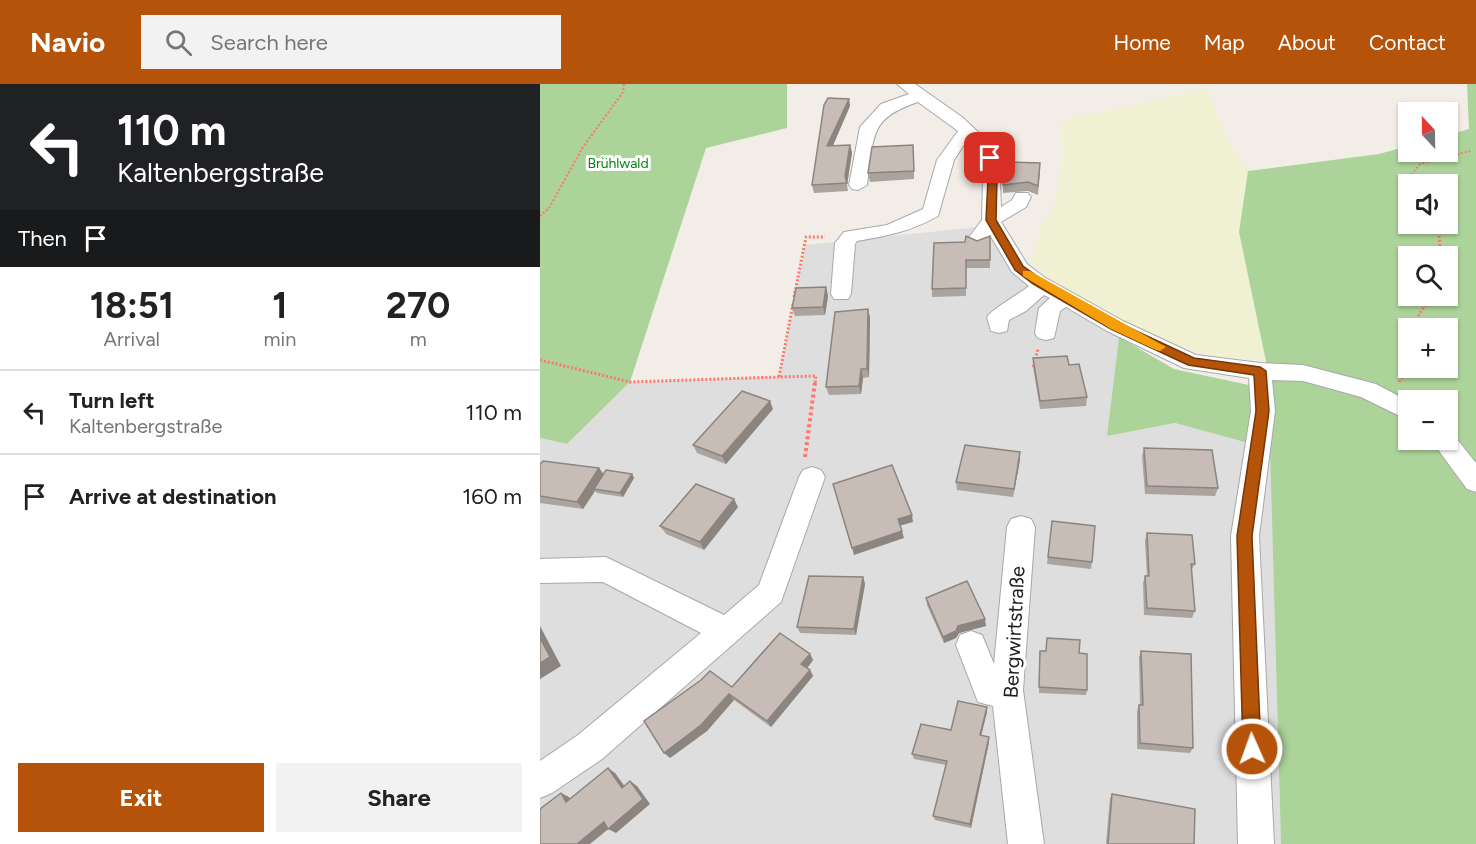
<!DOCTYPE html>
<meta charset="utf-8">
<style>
:root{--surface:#fff;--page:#f2f2f2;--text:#222;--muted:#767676;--line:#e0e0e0;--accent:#b45309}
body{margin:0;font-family:Figtree,sans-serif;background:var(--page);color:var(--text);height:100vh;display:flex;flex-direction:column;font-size:22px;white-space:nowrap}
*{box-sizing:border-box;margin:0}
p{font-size:20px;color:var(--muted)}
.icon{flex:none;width:33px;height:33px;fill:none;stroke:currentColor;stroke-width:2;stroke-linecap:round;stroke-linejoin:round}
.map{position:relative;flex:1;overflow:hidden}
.sheet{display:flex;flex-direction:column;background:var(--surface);width:540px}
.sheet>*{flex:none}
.top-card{background:#202124;color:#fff;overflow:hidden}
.needle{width:39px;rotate:338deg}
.buttons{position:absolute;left:858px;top:18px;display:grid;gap:12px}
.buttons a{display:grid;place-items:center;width:60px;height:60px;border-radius:0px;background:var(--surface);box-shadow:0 2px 4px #0004;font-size:30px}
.pin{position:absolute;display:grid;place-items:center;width:51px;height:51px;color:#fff;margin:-26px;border-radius:12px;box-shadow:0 3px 9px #0006}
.me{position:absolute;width:66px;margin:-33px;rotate:358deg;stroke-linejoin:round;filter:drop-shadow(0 0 4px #0008)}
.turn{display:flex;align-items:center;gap:21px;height:126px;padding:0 18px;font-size:27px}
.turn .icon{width:78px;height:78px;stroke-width:2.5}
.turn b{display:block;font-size:42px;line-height:51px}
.then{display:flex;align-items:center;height:57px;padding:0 18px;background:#0003;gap:12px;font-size:22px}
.eta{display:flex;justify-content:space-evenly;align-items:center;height:102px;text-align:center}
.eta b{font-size:36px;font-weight:700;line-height:42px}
.action{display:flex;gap:12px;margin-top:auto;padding:12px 18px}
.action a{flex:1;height:69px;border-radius:0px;background:var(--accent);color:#fff;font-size:24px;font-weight:700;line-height:69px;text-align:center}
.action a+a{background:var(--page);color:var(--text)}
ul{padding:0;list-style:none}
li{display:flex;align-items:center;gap:18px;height:84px;padding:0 18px;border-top:2px solid var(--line)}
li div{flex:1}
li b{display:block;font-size:22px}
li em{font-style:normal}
header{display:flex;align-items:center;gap:36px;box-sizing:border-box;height:84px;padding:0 30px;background:var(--accent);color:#fff}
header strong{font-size:28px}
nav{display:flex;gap:33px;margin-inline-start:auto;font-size:21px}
.search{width:420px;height:54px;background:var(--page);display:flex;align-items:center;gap:15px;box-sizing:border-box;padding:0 21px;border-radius:0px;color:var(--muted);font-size:22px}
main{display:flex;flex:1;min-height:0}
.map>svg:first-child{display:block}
.residential{fill:#dfdede}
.farmland{fill:#eff1d2}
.forest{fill:#acd39a;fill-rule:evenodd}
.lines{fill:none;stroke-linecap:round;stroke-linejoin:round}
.minor-casing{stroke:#a8a8a8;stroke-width:2}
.path-far2{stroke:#ff766b;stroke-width:2;stroke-dasharray:2 2;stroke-linecap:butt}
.path-far1{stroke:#ff766b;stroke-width:3;stroke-dasharray:2 2;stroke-linecap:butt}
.path{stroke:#ff766b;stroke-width:4;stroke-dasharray:3 3;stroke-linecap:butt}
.minor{fill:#fff;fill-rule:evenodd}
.wall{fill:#aba39d}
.shaded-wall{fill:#8b847f}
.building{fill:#c7bdb6;stroke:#8b847f;stroke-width:1.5}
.route{fill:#b45309;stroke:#753606;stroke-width:1.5}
.slow{fill:#f59e0b}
.labels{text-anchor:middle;stroke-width:6;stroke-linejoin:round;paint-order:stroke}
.far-park-label{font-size:14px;fill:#06870e;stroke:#fff}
.near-street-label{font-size:20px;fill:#212121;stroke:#fff}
</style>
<header>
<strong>Navio</strong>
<div class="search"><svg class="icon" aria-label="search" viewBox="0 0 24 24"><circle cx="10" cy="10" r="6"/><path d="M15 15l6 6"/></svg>Search here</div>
<nav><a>Home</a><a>Map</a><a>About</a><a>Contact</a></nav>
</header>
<main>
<section class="sheet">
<div class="top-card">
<div class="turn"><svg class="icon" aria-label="left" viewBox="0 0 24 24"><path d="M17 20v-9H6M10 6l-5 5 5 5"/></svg><div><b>110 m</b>Kaltenbergstraße</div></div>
<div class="then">Then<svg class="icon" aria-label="arrive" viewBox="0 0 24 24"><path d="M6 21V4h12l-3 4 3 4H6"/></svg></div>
</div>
<div class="eta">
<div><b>18:51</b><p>Arrival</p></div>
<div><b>1</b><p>min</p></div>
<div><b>270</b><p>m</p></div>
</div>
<ul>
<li><svg class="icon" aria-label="left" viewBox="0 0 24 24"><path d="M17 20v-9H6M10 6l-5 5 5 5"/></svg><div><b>Turn left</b><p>Kaltenbergstraße</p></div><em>110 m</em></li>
<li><svg class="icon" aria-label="arrive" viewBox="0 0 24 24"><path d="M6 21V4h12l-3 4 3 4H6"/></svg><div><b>Arrive at destination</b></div><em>160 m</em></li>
</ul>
<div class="action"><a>Exit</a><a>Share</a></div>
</section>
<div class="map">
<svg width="936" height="760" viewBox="0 0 936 760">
<rect width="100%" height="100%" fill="#f2eee7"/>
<path class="residential" d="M448,142L478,192L579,253L567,352L635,339L730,365L741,760H0V354L27,360L90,298L239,293L265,161Z"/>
<path class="farmland" d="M667,4L686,53L708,87L699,148L726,277L681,273L633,262L518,202L491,177L500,146L516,115L523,72L521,37Z"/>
<g class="forest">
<path d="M0,0H247V44L166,64L90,298L27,360L0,354Z"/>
<path d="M927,0H936V760H741L730,365L635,339L567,352L579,253L634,285L732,306L699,148L708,87L839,70L868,62V68H908V51L929,45ZM868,100H908V140H868ZM868,172H908V212H868ZM868,244H908V284H868ZM868,316H908V356H868Z"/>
</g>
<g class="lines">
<g class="minor-casing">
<g id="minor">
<path d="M357,0H375L422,33L450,59L459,74L461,123L472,116L476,109H488L491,113L486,123L461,138L487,180L504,193L583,237L656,271L720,279L763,281L836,300L868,317V336L821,313L763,297L732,296L735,327L719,452L734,760H698L691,452L711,327L709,294L644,284L567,247L526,223L520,227L514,254L506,256L498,254L495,249L499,224L510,214L504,211L486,227L469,236L467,247L459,249L451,247L447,233C452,225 479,210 489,202L472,188L450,151L444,160L437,162L427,156L442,136L443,95L441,74L427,56L414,76L398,132C372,147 347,152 317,157L315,160L311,210L308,215H294L291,210L295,159L304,148L347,141L383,125L397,76L418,47L378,18C327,35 335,53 327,101L318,106L312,105L309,101L320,43L341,20L369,10Z"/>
<path d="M908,348L912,349L936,379V408L927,405L891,356H908Z"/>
<path d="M272,383L281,386L285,393L241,518L62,675L12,709L0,714V677L38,651L161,549L63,498L0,499V475L66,473L184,531L219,501L259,393L263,386Z"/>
<path d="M481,432L491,435L495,443L483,606L504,760H468L453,622L438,618L416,561L420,551L431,547L442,551L454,580L467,443L471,435Z"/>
</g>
</g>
<g class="path-far2">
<path d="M870,100L867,96L880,80L930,67"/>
<path d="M0,132L9,124L43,63L83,8L84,0"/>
</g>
<g class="path-far1">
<path d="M898,140L901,172"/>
<path d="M254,213L266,153H285"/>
<path d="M253,220L239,293L276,292L275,300"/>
<path d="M876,244L879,230L893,212"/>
<path d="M0,276L90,298L239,293"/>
<path d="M493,283L498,265"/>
<path d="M859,298L868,281"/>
</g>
<path class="path" d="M265,373L275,298"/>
<use href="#minor" class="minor"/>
</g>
<g class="wall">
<path d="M309,15L310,22L292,62L310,61L312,69L307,100L308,107L274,109L272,101Z"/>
<path d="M374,69V95L330,98L328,89Z"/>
<path d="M500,87L498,111L488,107L463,109V101Z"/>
<path d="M450,152V184H426V212L392,213V205L425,158L437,157Z"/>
<path d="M286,203L288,212L285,231L255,232L252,224Z"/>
<path d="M328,225L330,234L329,293L323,294L321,310L289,311L286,303Z"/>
<path d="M493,274L529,281L547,313L546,322L500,325L493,283Z"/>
<path d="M233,325L186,380L157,369L153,361Z"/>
<path d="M604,364L678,404L675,412L605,410L602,372Z"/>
<path d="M480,368V376L473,413L417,406L416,398Z"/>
<path d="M0,380L59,384L63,391L92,390L94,394L83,413L57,409L55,407L43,425L0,419Z"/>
<path d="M198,423L164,466L126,450L120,442Z"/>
<path d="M512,437L552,478L551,485L507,480Z"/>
<path d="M607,449L655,480L651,487L655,527L652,534L604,531L603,499L605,492H607L605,457Z"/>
<path d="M323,493L325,500L316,551L260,549L257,543Z"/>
<path d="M386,514L446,542L419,549L416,554L404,559L387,521Z"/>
<path d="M500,567L539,569L547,606L546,611L499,609Z"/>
<path d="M601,567L653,664L650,669L597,665V627L599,621H600L599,573Z"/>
<path d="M270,570L273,576L267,584L270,586L273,592L231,643L194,616L167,647L130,674L192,603Z"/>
<path d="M447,623V628L441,652L449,653V658L431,744L395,736L393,732L406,681L374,675L372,670Z"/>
<path d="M572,710L654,760H566L570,714Z"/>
</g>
<g class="shaded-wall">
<path d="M309,15L310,22L289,71L287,62Z"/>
<path d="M310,61L312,69L307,101L305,92Z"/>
<path d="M286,203L288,212L285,231L283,223Z"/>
<path d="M328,225L330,234L329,293L327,285Z"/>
<path d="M321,285L323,294L321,310L319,302Z"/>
<path d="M230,317L233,325L186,380L182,372Z"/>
<path d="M480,368V376L473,413L474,405Z"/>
<path d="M59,384L65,392L54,405L55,407L43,425L37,418Z"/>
<path d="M92,390L94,394L83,413L80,409Z"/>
<path d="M194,415L198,423L164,466L160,458Z"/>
<path d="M372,431L373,438L359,442L358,435Z"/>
<path d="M362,447L364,454L314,471L312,464Z"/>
<path d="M323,493L325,500L316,551L314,545Z"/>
<path d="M445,535L446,542L419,549L416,554L404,559L403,553L418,542Z"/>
<path d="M0,542L21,582L0,595Z"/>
<path d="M270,570L273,576L265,587L261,580Z"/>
<path d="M270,586L273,592L231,643L227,637Z"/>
<path d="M189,610L194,616L167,647L130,674L124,669Z"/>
<path d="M447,623V628L440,656V651Z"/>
<path d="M449,653V658L431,744L430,740Z"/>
<path d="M68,684L75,689L89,708L82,704Z"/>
<path d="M90,697L97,702L110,720L76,749L68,745Z"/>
<path d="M21,709L29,713L35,722L26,718Z"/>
<path d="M64,738L72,742L50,760H37Z"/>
</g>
<g class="building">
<path d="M288,14L309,15L287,62L310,61L305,92L307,99L272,101L284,21Z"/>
<path d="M373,61L374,87L328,89L332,63Z"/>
<path d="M465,78L500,79L498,102L488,98L463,101Z"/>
<path d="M426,152L437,157L450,152V176H426V204L392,205L394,159L425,158Z"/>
<path d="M286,203L283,223L252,224L256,204Z"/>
<path d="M328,225L327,285H321L319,302L286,303L295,228Z"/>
<path d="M527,272L529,281L539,280L547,313L500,317L493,274Z"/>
<path d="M202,307L230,317L182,372L153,361Z"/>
<path d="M425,361L480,368L474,405L416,398Z"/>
<path d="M604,364L672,366L678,404L607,402Z"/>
<path d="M3,377L59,384L37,418L0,412V380Z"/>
<path d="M352,381L372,431L358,435L362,447L312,464L293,400Z"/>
<path d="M66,386L92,390L80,409L54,405Z"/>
<path d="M156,400L194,415L160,458L120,442Z"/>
<path d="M512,437L555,442L552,478L508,473Z"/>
<path d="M607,449L652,451L655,480H651L655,527L607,524L605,492H609Z"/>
<path d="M269,492L323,493L314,545L257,543Z"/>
<path d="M427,497L445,535L418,542L416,547L403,553L386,514Z"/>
<path d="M240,549L270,570L261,580L270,586L227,637L189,610L161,641L124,669L104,637L161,596L170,587L192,603Z"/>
<path d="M0,554L10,573L0,579Z"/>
<path d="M507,554L540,556L539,569L547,570V606L499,603L500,567H506Z"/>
<path d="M601,567L651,570L653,664L600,659L599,621H603Z"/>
<path d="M418,617L447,623L440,651L449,653L430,740L393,732L407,677L372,670L381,640L411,646Z"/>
<path d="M68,684L82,704L90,697L103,715L68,745L64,738L37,760H0V725L21,709L26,718Z"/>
<path d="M572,710L655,725L654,760H568Z"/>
</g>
<path class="route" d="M450,71L454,74L457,95L456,136L483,182L501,195L579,239L654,274L720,283L726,287L729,327L712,452L721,665L719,671L712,674L706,671L703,665L697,452L716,327L714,291L648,281L571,245L493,200L475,186L446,136L448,95L445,74Z"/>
<path class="slow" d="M483,187H490L626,263L620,267L616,266L571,245L483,192Z"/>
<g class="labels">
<g class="far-park-label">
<text x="78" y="84">Brühlwald</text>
</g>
<g class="near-street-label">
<text transform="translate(474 548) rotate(-87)" y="7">Bergwirtstraße</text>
</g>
</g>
</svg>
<div class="buttons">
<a><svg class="needle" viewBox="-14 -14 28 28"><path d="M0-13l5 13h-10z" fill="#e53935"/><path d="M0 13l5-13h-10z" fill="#767676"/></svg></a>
<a><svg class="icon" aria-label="sound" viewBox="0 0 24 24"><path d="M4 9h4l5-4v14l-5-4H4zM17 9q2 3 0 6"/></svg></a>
<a><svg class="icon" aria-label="search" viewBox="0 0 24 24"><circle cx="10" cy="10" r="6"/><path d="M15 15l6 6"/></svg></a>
<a>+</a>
<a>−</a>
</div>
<div class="pin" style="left:450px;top:74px;background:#d93025"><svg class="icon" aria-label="arrive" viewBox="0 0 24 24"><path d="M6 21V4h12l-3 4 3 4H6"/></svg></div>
<svg class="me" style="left:712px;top:665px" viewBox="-20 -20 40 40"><circle r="17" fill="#b45309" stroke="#fff" stroke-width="3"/><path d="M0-11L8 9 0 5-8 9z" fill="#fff"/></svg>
</div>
</main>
